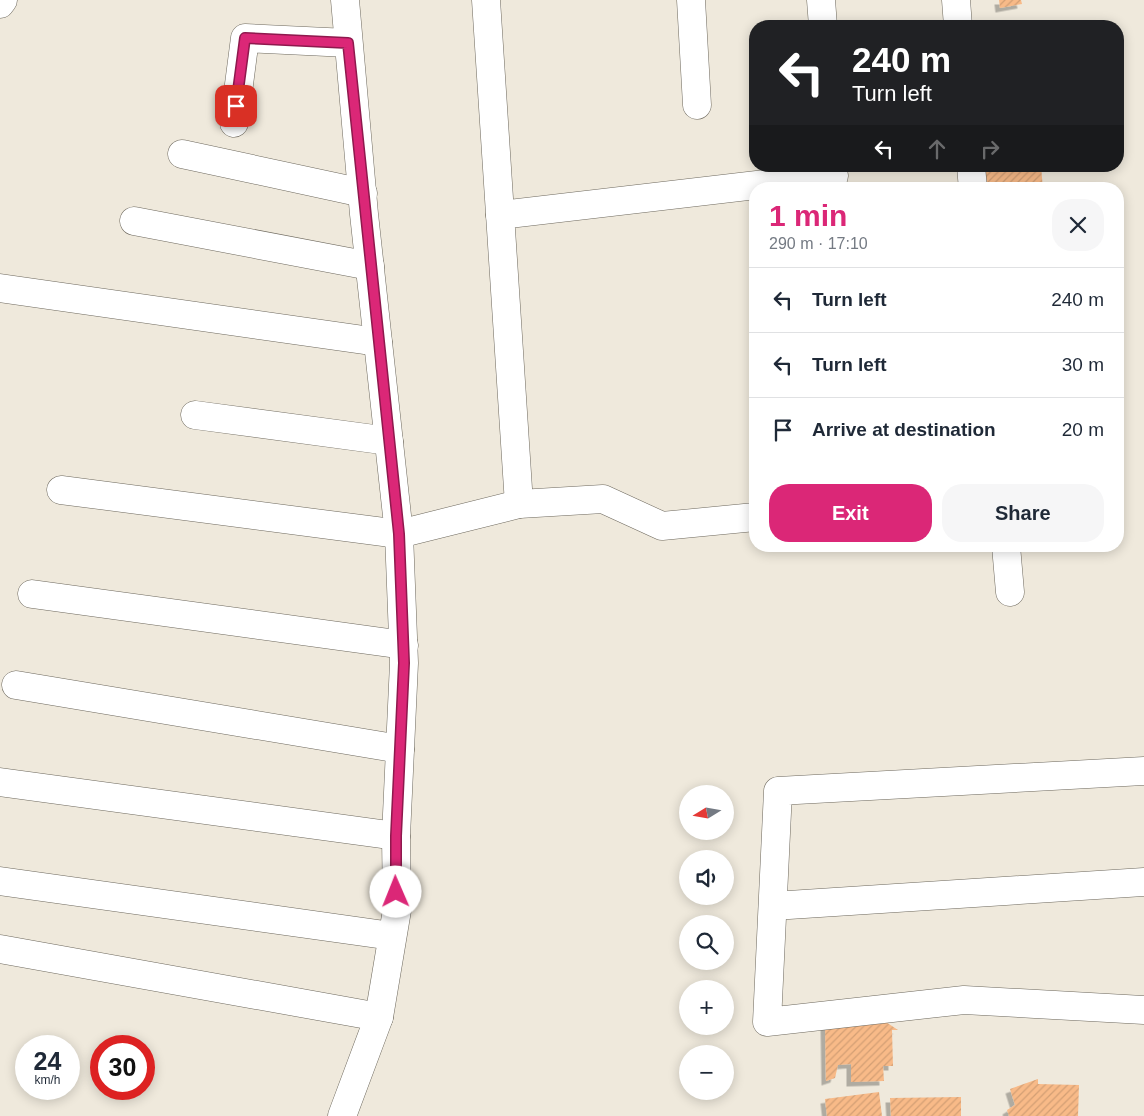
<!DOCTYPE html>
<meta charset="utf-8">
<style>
:root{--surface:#fff;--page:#f6f6f7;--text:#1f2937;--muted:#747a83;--line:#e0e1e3;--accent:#db2777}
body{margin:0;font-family:Helvetica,sans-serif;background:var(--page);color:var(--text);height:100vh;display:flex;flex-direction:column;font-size:19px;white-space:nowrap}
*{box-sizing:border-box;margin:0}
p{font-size:16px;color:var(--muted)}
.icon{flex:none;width:28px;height:28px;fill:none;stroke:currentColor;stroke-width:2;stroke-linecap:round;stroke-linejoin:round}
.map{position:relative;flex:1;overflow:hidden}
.drawer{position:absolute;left:749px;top:182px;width:375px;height:370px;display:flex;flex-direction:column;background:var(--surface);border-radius:20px;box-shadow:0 2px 12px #0003}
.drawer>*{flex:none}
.top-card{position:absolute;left:749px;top:20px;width:375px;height:152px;border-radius:20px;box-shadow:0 2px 12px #0003;background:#202124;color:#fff;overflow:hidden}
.needle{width:32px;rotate:259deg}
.tools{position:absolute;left:679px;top:785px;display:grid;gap:10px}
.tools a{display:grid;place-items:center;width:55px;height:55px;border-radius:50%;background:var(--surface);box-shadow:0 2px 12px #0003;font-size:25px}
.speed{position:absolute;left:15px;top:1035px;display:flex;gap:10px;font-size:25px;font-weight:700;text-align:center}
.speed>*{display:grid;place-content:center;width:65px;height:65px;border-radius:50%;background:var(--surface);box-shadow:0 2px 12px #0003;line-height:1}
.speed small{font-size:12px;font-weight:400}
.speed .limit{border:8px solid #d22;background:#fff;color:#111}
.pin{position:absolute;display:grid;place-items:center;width:42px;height:42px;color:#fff;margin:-21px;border-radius:10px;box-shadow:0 2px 8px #0006}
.me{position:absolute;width:55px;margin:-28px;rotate:359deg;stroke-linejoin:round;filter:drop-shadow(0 0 4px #0008)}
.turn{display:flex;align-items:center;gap:18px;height:105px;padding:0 20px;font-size:22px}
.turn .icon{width:65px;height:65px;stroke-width:2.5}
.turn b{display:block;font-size:35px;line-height:42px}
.lanes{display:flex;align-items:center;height:48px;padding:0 20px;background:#0003;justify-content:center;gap:25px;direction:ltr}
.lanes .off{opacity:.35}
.round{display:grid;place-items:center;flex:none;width:52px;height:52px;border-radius:20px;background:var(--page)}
.summary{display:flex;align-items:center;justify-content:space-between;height:85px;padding:0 20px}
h1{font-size:30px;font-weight:700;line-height:38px;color:var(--accent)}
.action{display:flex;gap:10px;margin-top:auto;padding:10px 20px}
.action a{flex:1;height:58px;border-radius:20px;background:var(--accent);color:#fff;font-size:20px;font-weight:700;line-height:58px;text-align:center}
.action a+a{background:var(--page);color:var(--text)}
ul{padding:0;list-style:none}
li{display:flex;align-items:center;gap:15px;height:65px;padding:0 20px;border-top:1px solid var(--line)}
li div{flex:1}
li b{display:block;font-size:19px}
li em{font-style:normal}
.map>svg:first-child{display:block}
.building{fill:url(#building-hatch);filter:url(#shadow)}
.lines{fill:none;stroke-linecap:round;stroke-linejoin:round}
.minor-casing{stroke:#6d685d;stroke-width:29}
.major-casing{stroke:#6d685d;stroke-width:29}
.minor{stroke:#fff;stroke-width:28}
.major{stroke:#fff;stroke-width:28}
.route-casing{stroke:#8e194d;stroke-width:12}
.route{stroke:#db2777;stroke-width:9}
</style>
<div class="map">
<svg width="1144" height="1116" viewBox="0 0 1144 1116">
<defs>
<pattern id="building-hatch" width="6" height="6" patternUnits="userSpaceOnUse" patternTransform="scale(1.25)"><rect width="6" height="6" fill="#f8ba88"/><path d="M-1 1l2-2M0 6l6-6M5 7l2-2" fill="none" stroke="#d39f74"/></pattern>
<filter id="shadow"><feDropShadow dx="-4.5" dy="4.5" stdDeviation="0" flood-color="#0004"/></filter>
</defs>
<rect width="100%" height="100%" fill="#efe9dc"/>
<g class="building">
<path d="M999,0H1021L1022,4L1000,8Z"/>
<path d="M985,166H1041L1043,189H986Z"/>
<path d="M883,1020L898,1030H892L893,1066H883L884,1081L851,1082V1064L838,1065L835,1078L826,1081L825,1021Z"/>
<path d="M1038,1079V1084L1079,1085L1078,1116H1009L1007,1110L1015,1105L1010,1089Z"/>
<path d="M879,1092L882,1116H827L825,1099Z"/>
<path d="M961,1097V1116H891L890,1098Z"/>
</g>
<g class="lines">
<g class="minor-casing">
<g id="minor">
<path d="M486,0L519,504"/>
<path d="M691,0L697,105"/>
<path d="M821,0L823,26"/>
<path d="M956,0L958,26"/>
<path d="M234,123L245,38L348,43"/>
<path d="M182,154L363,193"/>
<path d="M971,166L973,189"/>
<path d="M500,215L834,176"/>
<path d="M134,221L370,266"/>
<path d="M0,288L378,342"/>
<path d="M195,415L389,441"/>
<path d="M61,490L399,534L519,504L603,499L662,526L755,517"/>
<path d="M1006,546L1010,592"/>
<path d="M32,594L404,645"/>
<path d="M16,685L400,749"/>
<path d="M1144,771L778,791L767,1022L964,1000L1144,1010"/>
<path d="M0,782L396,836"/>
<path d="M0,881L392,936"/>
<path d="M773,906L1144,882"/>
<path d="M0,949L379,1017"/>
<path d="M342,1116L379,1017L397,910L396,836L404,663L399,534L364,214L345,0"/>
</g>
</g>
<g class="major-casing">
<path id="major" d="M0,4L3,0"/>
</g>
<use href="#minor" class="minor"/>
<use href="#major" class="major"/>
</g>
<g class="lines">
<g class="route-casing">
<path id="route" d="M236,106L245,38L348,43L399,534L404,663L396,836V892"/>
</g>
<use href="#route" class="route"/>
</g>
</svg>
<div class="tools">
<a><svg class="needle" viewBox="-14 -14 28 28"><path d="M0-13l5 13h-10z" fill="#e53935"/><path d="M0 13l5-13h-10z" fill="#747a83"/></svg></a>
<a><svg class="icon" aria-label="sound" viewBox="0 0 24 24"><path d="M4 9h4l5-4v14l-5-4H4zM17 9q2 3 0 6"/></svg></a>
<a><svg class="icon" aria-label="search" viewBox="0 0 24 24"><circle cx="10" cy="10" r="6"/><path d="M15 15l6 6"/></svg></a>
<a>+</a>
<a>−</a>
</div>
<div class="speed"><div>24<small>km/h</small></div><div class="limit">30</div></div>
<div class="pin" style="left:236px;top:106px;background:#d93025"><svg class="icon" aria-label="arrive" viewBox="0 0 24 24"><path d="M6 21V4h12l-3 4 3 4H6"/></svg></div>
<svg class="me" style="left:396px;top:892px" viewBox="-20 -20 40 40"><circle r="19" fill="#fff"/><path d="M0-13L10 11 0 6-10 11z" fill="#db2777"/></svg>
<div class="top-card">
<div class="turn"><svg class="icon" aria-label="left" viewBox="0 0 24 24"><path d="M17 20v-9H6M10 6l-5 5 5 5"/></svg><div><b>240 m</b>Turn left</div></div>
<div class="lanes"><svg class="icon" aria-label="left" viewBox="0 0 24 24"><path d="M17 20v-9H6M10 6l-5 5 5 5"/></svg><svg class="icon off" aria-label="ahead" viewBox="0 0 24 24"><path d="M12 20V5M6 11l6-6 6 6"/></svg><svg class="icon off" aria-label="right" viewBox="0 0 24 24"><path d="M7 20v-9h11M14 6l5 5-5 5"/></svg></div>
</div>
<section class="drawer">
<div class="summary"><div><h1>1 min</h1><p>290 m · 17:10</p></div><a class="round"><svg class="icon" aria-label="close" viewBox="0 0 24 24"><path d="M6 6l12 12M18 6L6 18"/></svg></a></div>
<ul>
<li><svg class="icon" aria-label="left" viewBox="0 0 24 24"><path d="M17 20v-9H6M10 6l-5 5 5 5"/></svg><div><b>Turn left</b></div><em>240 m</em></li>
<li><svg class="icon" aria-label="left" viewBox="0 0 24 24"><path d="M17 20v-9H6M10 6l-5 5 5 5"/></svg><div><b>Turn left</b></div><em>30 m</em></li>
<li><svg class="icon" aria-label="arrive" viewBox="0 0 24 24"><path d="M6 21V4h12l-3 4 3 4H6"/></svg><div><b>Arrive at destination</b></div><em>20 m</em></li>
</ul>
<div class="action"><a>Exit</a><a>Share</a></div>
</section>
</div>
